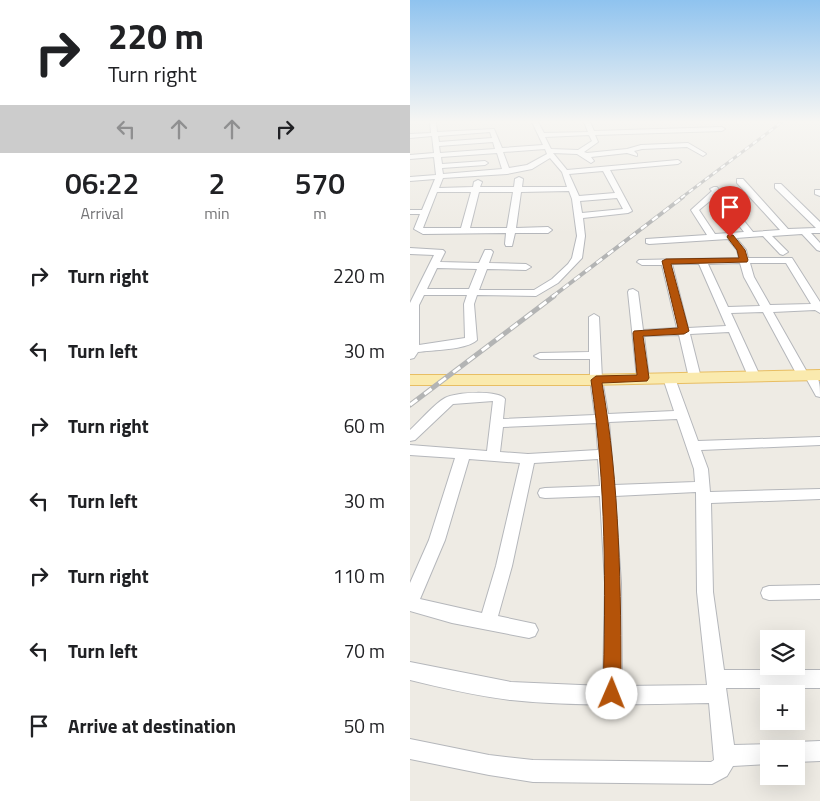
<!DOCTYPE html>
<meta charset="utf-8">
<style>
:root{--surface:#fff;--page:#f6f6f6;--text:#202124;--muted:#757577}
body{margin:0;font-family:"Titillium Web",sans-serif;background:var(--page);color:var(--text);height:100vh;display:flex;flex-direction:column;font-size:19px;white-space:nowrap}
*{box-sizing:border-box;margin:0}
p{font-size:16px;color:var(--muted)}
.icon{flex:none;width:28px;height:28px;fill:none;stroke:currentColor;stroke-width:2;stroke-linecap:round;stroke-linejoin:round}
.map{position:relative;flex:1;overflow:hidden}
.details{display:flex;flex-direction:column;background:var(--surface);width:410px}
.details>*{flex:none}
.guide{background:#fff;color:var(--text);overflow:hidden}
.tools{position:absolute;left:350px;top:630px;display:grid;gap:10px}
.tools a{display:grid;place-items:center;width:45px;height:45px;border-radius:0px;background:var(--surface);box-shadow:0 5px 20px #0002;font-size:25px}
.pin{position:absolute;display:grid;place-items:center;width:42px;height:42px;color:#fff;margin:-51px -21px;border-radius:50% 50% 50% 0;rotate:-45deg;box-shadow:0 0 5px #0007}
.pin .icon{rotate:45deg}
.me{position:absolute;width:55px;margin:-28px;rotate:1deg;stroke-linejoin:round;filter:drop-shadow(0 0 4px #0008)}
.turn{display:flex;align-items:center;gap:18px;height:105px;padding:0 25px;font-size:22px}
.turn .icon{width:65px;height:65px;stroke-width:2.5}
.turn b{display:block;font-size:35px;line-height:42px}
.lanes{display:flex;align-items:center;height:48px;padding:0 25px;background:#0003;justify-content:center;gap:25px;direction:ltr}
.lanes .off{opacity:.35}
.eta{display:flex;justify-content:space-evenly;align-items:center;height:85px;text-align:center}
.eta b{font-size:30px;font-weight:600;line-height:35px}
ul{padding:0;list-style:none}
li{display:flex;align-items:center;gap:15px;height:75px;padding:0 25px}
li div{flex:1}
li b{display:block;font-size:19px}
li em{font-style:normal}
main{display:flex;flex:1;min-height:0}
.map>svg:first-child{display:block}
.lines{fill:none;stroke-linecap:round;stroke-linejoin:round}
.minor-casing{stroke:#b5b7bb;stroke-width:2}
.major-casing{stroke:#e8be63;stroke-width:2}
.minor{fill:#fff;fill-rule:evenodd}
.major{fill:#faeaae;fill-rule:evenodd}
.rail-far2-casing{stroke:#b3b4b4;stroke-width:3}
.rail-far1-casing{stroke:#b3b4b4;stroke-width:4}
.rail-casing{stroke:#b3b4b4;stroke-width:5}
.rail-far2{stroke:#fff;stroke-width:2;stroke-dasharray:5;stroke-linecap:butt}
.rail-far1{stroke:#fff;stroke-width:2.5;stroke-dasharray:7;stroke-linecap:butt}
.rail{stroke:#fff;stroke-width:3;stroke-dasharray:9;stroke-linecap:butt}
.route{fill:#b45309;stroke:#753606}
</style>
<main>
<section class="details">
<div class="guide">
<div class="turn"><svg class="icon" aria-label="right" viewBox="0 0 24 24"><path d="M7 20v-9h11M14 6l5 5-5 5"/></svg><div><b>220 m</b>Turn right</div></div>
<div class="lanes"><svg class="icon off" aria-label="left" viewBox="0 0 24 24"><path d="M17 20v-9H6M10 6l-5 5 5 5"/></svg><svg class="icon off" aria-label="ahead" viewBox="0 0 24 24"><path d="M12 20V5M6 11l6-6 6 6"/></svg><svg class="icon off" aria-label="ahead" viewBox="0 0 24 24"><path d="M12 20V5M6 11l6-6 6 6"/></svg><svg class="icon" aria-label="right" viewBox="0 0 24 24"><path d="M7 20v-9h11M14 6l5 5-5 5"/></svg></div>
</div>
<div class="eta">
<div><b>06:22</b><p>Arrival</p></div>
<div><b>2</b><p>min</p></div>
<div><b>570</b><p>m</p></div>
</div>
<ul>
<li><svg class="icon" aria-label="right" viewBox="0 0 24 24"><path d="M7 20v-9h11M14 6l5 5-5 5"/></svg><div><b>Turn right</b></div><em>220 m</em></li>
<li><svg class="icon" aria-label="left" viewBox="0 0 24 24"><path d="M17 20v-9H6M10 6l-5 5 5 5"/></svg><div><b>Turn left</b></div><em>30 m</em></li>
<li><svg class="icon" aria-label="right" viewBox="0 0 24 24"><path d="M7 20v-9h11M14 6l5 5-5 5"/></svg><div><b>Turn right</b></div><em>60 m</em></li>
<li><svg class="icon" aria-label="left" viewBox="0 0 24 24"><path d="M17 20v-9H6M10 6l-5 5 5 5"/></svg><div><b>Turn left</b></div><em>30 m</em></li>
<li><svg class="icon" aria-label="right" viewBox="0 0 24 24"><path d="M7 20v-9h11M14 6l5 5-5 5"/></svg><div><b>Turn right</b></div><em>110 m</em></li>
<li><svg class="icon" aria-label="left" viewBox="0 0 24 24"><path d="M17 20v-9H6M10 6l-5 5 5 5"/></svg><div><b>Turn left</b></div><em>70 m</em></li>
<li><svg class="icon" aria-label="arrive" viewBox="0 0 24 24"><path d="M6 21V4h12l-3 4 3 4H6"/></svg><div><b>Arrive at destination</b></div><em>50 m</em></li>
</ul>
</section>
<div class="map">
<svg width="410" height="801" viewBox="0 0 410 801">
<rect width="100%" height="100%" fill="#eeebe4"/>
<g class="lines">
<g class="minor-casing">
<g id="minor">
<path d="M20,122H26L27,132L84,129L92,148L133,145L122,122H128L134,133L178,132L174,122H180L184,131L312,127L315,129L312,131L185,135L188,142L174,152L177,153L217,149L231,145L278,143L295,153L296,154L293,156L277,147L232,149L224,151L227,154V156L217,153L181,157L184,161L181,163L167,154L143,153L157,170L268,160L271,162L268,164L200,170L222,211L218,213L173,218L175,236L172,258L148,283L126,296L67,295L64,304L67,340C57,350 22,350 8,352L4,358L0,359V303L24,255L0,254V248L33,250L35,252L30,262L69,263L75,250H81L83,252L79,263L116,264L121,267L116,270L77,269L69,290H124L142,279L158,264L162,258L167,236L162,199L159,191L111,192L106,228L138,227L142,230L138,233H105L102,246H96L95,244L96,233L13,234L4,229L10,214H0V210H12L25,179L0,181V177L26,175L24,157L0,159V155L24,153L22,136L0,138V134L21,133ZM80,132L82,138L29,142L28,136ZM179,135L182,141L168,150L141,149L135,137ZM83,142L85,149L30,153L29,146ZM135,149L137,154L117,165L99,168L93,152ZM87,153L92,169L33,174L32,168L75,165L78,163L75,161L32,164L31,157ZM140,158L152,172L157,187H112L113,179L109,177L105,179L104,187H70L72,182L68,180L64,182L63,187L29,188L33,178L97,174L122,169ZM193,171L205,193L169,196L159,174ZM27,192H61L51,228H13ZM69,192H103L97,228H60ZM207,198L213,209L172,213L170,201ZM27,268L67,269L59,289H17ZM14,295H57L54,304L55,338L9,345V305Z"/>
<path d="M327,179H333L378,229L406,228L365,188V184H371L410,222V233H401L410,243V251L407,250L392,234L362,236L378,252L373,255L370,254L353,236L326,238L336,250L338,258H382L410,302V313L405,310L363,312L397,372H405C410,381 410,387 410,397L406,396L396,378H389L387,375L353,312L321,313L350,376L348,379L344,380L338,376L319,332L280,334L291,378L285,382L279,378L269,335L234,336L239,378L233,382L227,378L218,292L219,290L223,289L228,292L233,330L267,328L252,265H232L227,262L229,260L329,258L327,250L318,239L239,244L236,243V239L297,235L281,210L302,191L300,189L304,187H307L343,232L370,230L327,183ZM306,196L334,232L305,234L289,210ZM330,263L334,277L350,306L318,307L298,264ZM340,263H376L401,304L360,305L344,277ZM262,264H289L316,326L278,328Z"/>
<path d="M405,190H410V196L405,194Z"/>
<path d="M184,314L189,317L192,379L198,414L264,411L253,378L259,374L265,378L288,441L410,437V445L291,450L298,469L300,492L410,489V499L301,503L303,592L314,670H410V688H316L324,745L359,744L367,749H359V764L323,766L317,776L302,784L123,782L79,775L0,759V739L79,755L123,760L301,762L304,760L299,703C233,704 166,707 101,700C67,696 33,688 0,680V662L101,682L193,686L195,583L190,496L135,498L130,497L128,493L130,489L135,488L190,486L188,459L124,463L102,566L88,616L125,624L128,630L125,636L119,638L42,623L0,611V583L19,540L45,458L0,455V445L77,451L83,401L43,404L5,440L0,441V430C10,421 24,404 35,398C46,392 88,390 95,399L93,419L185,415L180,379V359H130L124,356L130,353L179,352V317ZM267,419L284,469L285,482L204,485L199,422ZM186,423L188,450L118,454L90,452L93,427ZM59,459L110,463L86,566L72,613L10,599L35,540ZM286,492L287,592L297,685L212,686L211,583L205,496Z"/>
<path d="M410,585V599L359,600L353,598L351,593L353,588L359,586Z"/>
<path d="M410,741V761L386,762V749H377L379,745L386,742Z"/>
</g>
</g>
<g class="major-casing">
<path id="major" d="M410,370V380L176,385H0V375H176Z"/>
</g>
<use href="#minor" class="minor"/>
<use href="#major" class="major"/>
<g class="rail-far2-casing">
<path id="rail-far2" d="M271,198L372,122"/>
</g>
<g class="rail-far1-casing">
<path id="rail-far1" d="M142,297L273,197"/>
</g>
<g class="rail-casing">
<path id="rail" d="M0,405L144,296"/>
</g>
<use href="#rail-far2" class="rail-far2"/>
<use href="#rail-far1" class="rail-far1"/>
<use href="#rail" class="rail"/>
</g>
<linearGradient id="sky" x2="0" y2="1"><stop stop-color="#8fc3ef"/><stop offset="0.52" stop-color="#f7f6f3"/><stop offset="1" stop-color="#f7f6f3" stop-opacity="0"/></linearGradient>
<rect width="410" height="234" fill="url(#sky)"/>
<path class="route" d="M318,235H323L335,250L338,260L337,262L261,264L279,331L274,334L233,336L239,378L237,381L192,383C210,485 211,590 211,694L208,700L202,702L196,700L193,694C196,589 196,483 181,380L186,376L227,375L223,333L224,331L268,328L252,261L256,259L329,258L327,250L317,237Z"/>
</svg>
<div class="tools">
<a><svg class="icon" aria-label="layers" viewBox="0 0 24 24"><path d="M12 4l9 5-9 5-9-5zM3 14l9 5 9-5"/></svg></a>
<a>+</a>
<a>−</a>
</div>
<div class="pin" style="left:320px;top:237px;background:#d93025"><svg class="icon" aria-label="arrive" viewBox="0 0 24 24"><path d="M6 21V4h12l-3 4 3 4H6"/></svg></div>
<svg class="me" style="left:202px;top:694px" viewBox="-20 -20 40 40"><circle r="19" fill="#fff"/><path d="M0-13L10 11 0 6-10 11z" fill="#b45309"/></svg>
</div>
</main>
